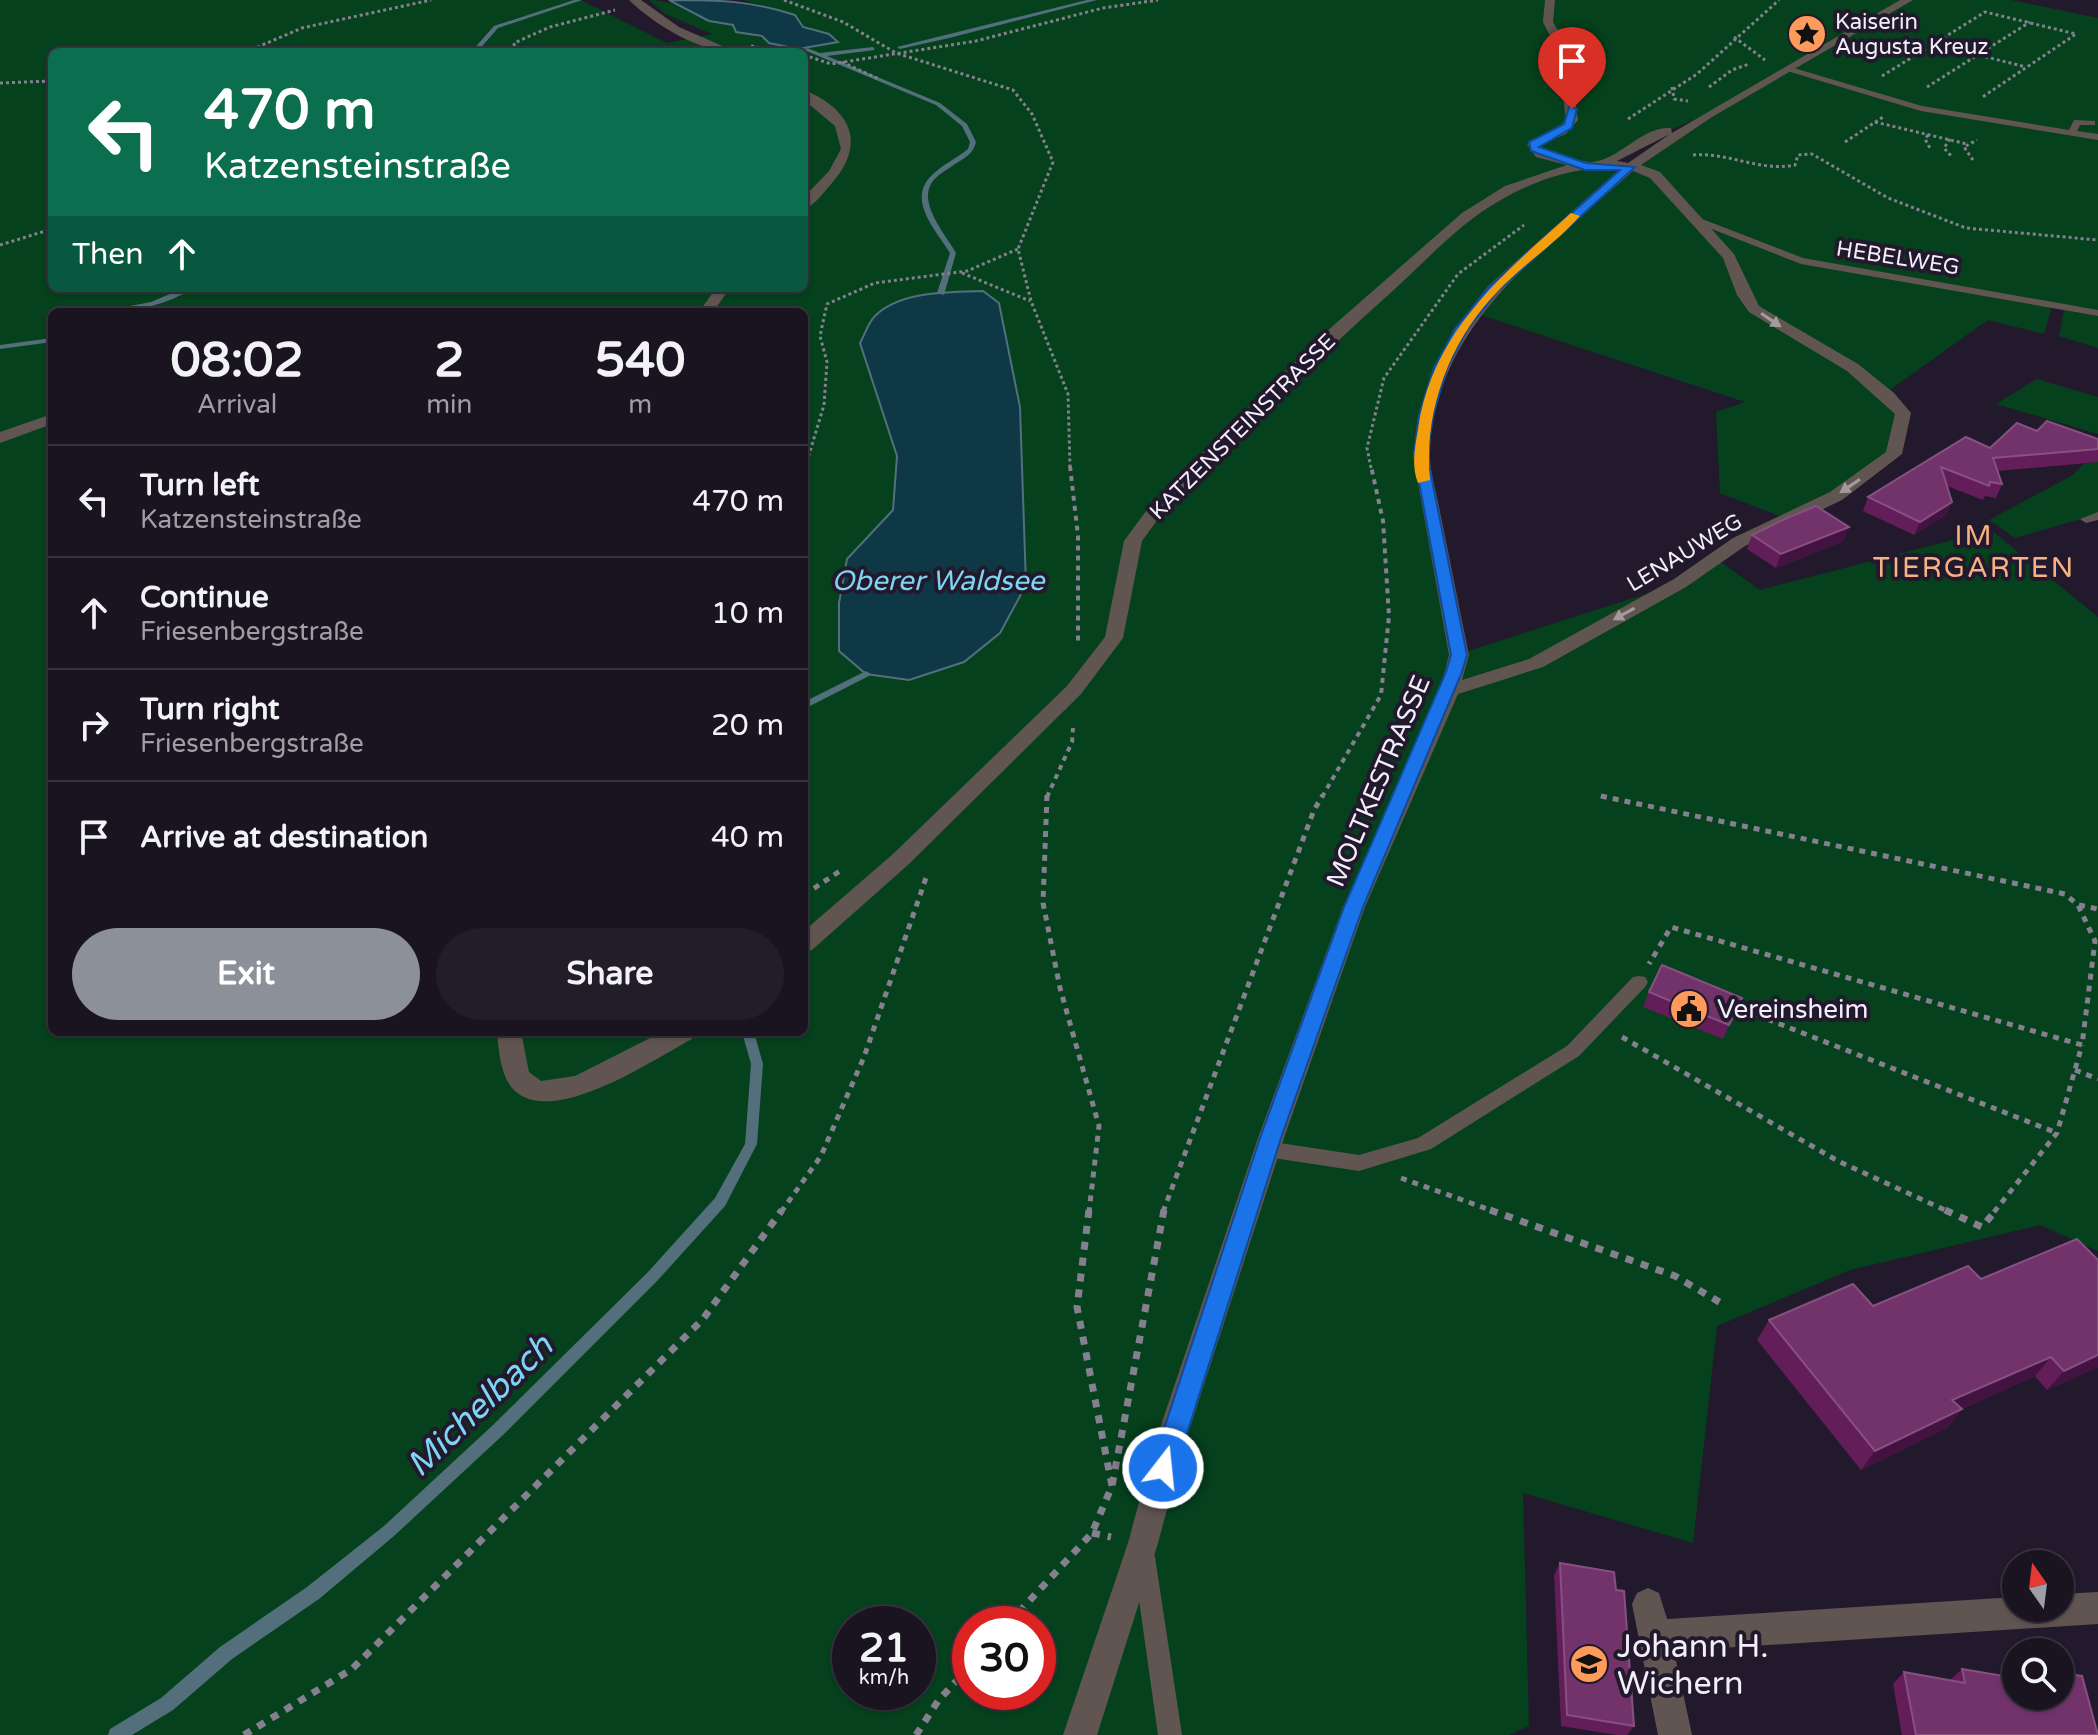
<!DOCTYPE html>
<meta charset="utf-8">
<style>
:root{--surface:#1a1421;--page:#231d2a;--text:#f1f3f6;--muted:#9f9ea5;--line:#38333f;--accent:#8c9099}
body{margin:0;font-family:"Varela Round",sans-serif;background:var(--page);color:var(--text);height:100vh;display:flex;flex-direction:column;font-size:30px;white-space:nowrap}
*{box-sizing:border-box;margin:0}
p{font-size:26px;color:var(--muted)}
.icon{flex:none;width:44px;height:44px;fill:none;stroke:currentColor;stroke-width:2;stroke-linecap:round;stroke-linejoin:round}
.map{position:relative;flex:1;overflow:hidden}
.side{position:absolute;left:48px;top:308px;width:760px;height:728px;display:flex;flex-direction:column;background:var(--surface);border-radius:12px;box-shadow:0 2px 6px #0004,0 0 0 2px var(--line)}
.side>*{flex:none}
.banner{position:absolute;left:48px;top:48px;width:760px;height:244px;border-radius:12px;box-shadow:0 2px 6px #0004,0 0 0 2px var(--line);background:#0b6e4f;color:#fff;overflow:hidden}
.needle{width:52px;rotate:346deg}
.controls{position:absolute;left:2002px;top:1550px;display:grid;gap:16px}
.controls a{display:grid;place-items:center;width:72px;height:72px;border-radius:50%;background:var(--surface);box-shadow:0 2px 6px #0004,0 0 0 2px var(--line);font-size:40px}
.speed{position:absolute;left:832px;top:1606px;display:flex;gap:16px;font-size:40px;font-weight:700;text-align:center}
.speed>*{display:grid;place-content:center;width:104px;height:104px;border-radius:50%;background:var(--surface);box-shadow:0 2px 6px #0004,0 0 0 2px var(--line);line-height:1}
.speed small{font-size:20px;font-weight:400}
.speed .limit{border:12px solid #d22;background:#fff;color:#111}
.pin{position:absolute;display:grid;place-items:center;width:68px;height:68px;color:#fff;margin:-82px -34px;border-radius:50% 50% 50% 0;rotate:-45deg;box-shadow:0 0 8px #0007}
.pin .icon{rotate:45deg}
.me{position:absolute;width:88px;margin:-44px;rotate:16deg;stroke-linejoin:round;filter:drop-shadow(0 0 6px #0008)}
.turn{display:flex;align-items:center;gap:28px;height:168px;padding:0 24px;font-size:36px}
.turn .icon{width:104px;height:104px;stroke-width:2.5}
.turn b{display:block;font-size:56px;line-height:68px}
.then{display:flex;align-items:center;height:76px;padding:0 24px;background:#0003;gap:16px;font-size:30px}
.eta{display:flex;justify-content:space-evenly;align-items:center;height:136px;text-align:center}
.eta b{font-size:48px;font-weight:700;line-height:56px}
.primary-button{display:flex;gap:16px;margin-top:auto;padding:16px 24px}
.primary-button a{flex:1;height:92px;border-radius:48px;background:var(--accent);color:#fff;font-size:32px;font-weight:700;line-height:92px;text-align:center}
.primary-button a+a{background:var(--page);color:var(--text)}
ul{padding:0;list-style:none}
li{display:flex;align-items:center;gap:24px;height:112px;padding:0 24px;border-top:2px solid var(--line)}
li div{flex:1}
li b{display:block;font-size:30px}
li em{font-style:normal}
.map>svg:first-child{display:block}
.green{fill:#05411d;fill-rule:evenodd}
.water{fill:#0e3846;stroke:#536f7c;stroke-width:2}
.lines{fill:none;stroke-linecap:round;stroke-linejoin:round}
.stream{fill:#536f7c;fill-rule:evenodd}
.path-far3{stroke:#867f8f;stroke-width:3;stroke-dasharray:3 3;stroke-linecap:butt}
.path-far2{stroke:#867f8f;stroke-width:4;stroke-dasharray:5 5;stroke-linecap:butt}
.path-far1{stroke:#867f8f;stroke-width:5;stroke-dasharray:6 6;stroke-linecap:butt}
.path{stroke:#867f8f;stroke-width:7;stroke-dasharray:8 8;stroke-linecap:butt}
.service{fill:#615552;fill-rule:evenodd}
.minor{fill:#615552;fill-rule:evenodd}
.tertiary{fill:#615552;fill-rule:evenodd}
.wall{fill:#631d59}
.shaded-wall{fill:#421240}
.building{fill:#72336b;stroke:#865081;stroke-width:2}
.oneway{fill:#a39a9e}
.route{fill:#1a73e8;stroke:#114b97;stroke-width:2}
.slow{fill:#f59e0b}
.labels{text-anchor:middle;stroke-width:8;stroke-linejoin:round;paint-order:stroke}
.far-poi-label{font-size:22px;fill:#f3eefb;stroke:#221a2c;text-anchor:start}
.far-street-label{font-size:22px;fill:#f3eefb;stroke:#221a2c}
.street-label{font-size:26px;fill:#f3eefb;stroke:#221a2c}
.poi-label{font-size:26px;fill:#f3eefb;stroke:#221a2c;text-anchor:start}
.neighbourhood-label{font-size:28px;letter-spacing:2px;fill:#f7b186;stroke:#221a2c}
.water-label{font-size:28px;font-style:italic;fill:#7ed4f5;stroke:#221a2c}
.near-poi-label{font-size:32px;fill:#f3eefb;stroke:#221a2c;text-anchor:start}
.near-water-label{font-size:34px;font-style:italic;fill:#7ed4f5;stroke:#221a2c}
</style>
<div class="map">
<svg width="2098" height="1735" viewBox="0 0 2098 1735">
<rect width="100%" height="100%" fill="#221a2c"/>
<g class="green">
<path d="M0,0H581L667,43L712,34L665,14L649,0C679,0 703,20 734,25L736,32C775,38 795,56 837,42L829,34L803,27L795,15L743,0H2011L2098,18V313L2053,303L2044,334L1988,320L1887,392L1903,413L1894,454L1787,519L1720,493L1716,412L1745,402L1475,313L1441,368L1421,455L1459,654L1680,583L1715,558L1760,590L1991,530L2098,617V1251L2040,1225L1850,1270L1717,1326L1693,1543L1523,1493L1529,1726L1509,1735H0ZM52,52H804V288H52ZM1703,116L1630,167L1602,165L1630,147ZM999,303L1007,353L1026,585L1000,633L964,662L847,559L893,510L897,456L861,343ZM52,312H804V1032H52ZM850,1624H918V1692H850ZM970,1624H1038V1692H970Z"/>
<path d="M2064,310L2098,316V348L2059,336Z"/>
<path d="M2037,379L2098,397V434L1996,404Z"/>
<path d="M2098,449V514L2015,538L1989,520L2073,475Z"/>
</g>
<g class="water">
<path d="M669,0C718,0 748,0 795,15L803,27L829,34L838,42L798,49L769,43L762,36L736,32L733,25L709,21Z"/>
<path d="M983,291L999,303L1020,407L1026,585L1000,633L964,662L909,680L866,674L839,651V603L847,559L893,510L897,456L860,343C865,334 868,323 875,316C900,291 949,292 983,291Z"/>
</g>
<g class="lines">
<g class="stream">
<path d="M574,0H582L498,28L477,52H471L494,26Z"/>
<path d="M1087,0H1097L949,38L900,49L897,47Z"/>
<path d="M873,47L875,50L827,56L940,103L967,124L976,142C973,154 965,158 955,164C947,170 936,175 931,184C919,205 946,235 956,253L944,295L937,293L950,253C936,230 906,200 932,175C942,165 957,158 968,149L970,142L962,126L936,105L804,50L807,48L820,53Z"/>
<path d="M184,288H194C168,304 136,312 105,312L109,310L151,302Z"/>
<path d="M52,338V342L0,349V345Z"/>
<path d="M866,671L871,674L869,676L804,709V702Z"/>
<path d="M742,1032H754L763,1064L757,1144L725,1206L658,1280L503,1435L394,1536L319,1599L232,1659L173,1710L132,1735H108L110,1729L161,1698L220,1647L307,1587L384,1526L493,1425L648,1272L715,1198L745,1144L751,1064Z"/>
</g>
<g class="path-far3">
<path d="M784,0L843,22L896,53L1013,90L1032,114L1053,162L1018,249L1031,301L1068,394L1070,468"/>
<path d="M1734,37L1765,60"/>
<path d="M1927,42L2026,67"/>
<path d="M751,46L782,52"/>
<path d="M246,52L302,28L431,0"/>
<path d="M515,52L514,43L550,27L615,10"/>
<path d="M804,55L831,64L976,41L1103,8L1158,0"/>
<path d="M842,62L879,79"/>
<path d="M1882,76L1985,12L2076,34L1981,98"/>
<path d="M0,83L52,81"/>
<path d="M1672,87L1674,99L1688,101"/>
<path d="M1709,87L1732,70L1749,64"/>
<path d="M1927,87L2030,22"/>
<path d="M1628,119L1697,74L1779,0"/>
<path d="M1875,122L1967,144"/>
<path d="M1928,135L1925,139L1931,150"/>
<path d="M1950,139L1944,148L1952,157"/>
<path d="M1845,142L1883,117"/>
<path d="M1693,155C1729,152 1759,172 1795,165L1798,155L1812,154L1888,198L1966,228L2098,240"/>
<path d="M1973,160L1964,147L1977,140"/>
<path d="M0,245L52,229"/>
<path d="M962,273L1030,301"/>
<path d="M805,468L824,405L827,362L820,336L827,304L875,283L967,271L1018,249"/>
<path d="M1371,468L1367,448L1384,378L1458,274L1524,225"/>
</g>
<g class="path-far2">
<path d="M1070,466L1078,536V643"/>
<path d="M804,471L806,466"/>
<path d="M1601,796L1604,797"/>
<path d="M1047,797L1072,742L1073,728"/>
<path d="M1322,797L1381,695L1389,616L1383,521L1371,466"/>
</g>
<g class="path-far1">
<path d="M1047,795L1043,903L1060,988L1099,1126L1089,1212"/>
<path d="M1601,796L2065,894L2078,905L2095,941L2082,1045L1671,927L1649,964"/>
<path d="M804,895L843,869"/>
<path d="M2079,905L2098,909"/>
<path d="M1734,1006L2057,1133"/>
<path d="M1622,1037L1838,1161L1949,1212"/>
<path d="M2075,1070L2098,1079"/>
<path d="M1401,1178L1496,1212"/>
<path d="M781,1212L821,1156L864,1057L927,875"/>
<path d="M1163,1212L1314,810L1323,795"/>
<path d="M1994,1212L2057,1133L2082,1045"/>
</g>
<g class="path">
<path d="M1089,1210L1077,1307L1112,1486"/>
<path d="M1490,1210L1675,1276L1721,1303"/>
<path d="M1945,1210L1982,1227L1996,1210"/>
<path d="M1092,1533L1111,1537"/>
<path d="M1008,1624L1092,1533L1112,1486L1164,1210"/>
<path d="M244,1735L352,1669L703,1319L782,1210"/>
<path d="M916,1735L938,1701L970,1666"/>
</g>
<g class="service">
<path d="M1787,66L1922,106L2069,130L2074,120L2095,121V125H2080L2077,131L2098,134V140L1921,111L1784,70Z"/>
<path d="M1697,217L1803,258L2098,310V316L1801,264L1694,222L1692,220Z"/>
<path d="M2098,512V520L2086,523L2080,519Z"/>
<path d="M1639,976L1645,977L1648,982L1645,987L1579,1056L1431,1149L1359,1171L1267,1157L1260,1154L1258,1149L1260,1144L1267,1141L1359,1155L1418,1138L1567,1046L1633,977Z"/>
<path d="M1144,1546L1152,1549L1155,1557L1182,1735H1158L1133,1557L1136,1549Z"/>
</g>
<g class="minor">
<path d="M1545,0H1555L1553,22L1568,48L1578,120L1566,134L1540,145C1546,153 1553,154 1562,156C1574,159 1586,164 1598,161C1623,155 1644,126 1671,128L1672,133L1900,0H1913L1712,117L1641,165L1660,172L1734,254L1759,306L1858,364L1894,393L1911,413L1902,454L1842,500L1745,546L1686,587L1543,667L1458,694L1365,907L1284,1138L1185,1443L1158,1543L1097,1735H1063L1128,1543L1155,1443L1258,1138L1343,907L1440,690L1449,655L1413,455L1418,416L1433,368L1455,329L1488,286L1620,169C1578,165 1535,180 1499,201C1460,223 1430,257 1397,287C1315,360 1238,436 1161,515L1142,541L1123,638L1081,694L909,864L812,950L804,953V931L893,854L1067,686L1105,637L1124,541L1149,507L1232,423L1326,332L1462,213L1505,186L1567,165L1536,157L1527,144L1558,128L1566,119L1556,48L1543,22ZM1670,134L1628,163L1617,161ZM1633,171L1650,178L1723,258L1737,295L1749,312L1847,371L1895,414L1886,452L1830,492L1733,538L1674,579L1529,659L1462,680L1469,655C1459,607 1450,560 1440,512C1437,493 1429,471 1430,452C1434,324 1546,249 1633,171Z"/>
<path d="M497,1032H521L529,1072L541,1081L575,1076L662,1032H695L692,1039C654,1059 555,1127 515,1091C500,1077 499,1051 497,1032Z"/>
<path d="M1648,1588L1659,1593L1667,1619L2016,1597V1608H2060V1594L2098,1592V1624L1674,1651L1692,1735H1658L1632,1604L1637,1593Z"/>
</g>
<g class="tertiary">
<path d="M629,0H641L679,27L736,52C699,52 655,25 629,0Z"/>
<path d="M804,90C851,109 867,144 832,183C824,192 815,205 804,209V197L829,171L841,149L835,126L804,100Z"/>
<path d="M716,288H730L713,312H699Z"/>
<path d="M52,414V424L0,443V432Z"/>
</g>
</g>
<g class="wall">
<path d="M2037,431L2098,439V462L1998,471L2002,484L1996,498L1985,496L1983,500L1947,486L1952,502L1946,515L1914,535L1863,511L1868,497L1990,448Z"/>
<path d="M1752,535L1844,541L1776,568L1747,549Z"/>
<path d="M1649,992L1742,998L1723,1039L1643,1007Z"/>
<path d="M2098,1260V1367L2047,1390L2035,1376L1962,1409L1947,1428L1861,1470L1757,1340L1769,1320L1873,1306L1981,1279Z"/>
<path d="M1560,1563L1616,1590L1634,1726L1627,1735H1617L1561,1726L1554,1575Z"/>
<path d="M1962,1669L2008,1677L2016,1669V1696L2098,1735H1902L1893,1684L1904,1672L1950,1680Z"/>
</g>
<g class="shaded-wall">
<path d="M1952,502L1946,515L1914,535L1920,522Z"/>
<path d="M1849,527L1844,541L1776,568L1781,554Z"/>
<path d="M2098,1355V1367L2047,1390L2064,1371Z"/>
<path d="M2051,1357L2035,1376L1937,1420L1952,1400Z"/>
<path d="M1962,1409L1947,1428L1861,1470L1875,1451Z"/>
</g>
<g class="building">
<path d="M2047,421L2098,439V449L1993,458L2002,484L1990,482L1989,486L1941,467L1952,502L1920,522L1868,497L1966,437L1990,448L2017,423L2037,431Z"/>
<path d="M1816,506L1849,527L1781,554L1752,535L1787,518Z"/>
<path d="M1662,965L1742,998L1729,1025L1649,992Z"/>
<path d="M2077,1239L2098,1260V1355L2064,1371L2051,1357L1952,1400L1962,1409L1875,1451L1769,1320L1853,1284L1873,1306L1968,1266L1981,1279Z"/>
<path d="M1560,1563L1614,1572L1616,1590L1624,1591L1634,1726L1567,1715Z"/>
<path d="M1962,1669L2016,1678V1696H2060V1673L2082,1676L2098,1735H1916L1904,1672L1965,1683Z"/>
</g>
<defs><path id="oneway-solid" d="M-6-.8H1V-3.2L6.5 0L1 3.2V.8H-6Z" transform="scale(2)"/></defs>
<g class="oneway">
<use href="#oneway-solid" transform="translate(1771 320) rotate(34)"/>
<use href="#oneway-solid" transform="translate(1850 486) rotate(146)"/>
<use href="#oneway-solid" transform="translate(1624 614) rotate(151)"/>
</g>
<path class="route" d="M1569,107L1577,109L1572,128L1539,147L1586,163L1635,167L1497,292L1467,330L1447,368L1433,416L1427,455L1467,655L1462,672L1363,907L1281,1138L1176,1468L1172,1476L1163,1480L1155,1476L1151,1468L1260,1138L1344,907L1446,672L1451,655L1414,455L1419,416L1434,368L1455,329L1489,287L1620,170H1585L1531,151L1529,142L1564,124Z"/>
<path class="slow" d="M1571,213L1580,216C1556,243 1524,264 1499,290C1450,339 1423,412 1430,480L1418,483C1411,466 1415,447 1418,429C1432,332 1502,275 1571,213Z"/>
<defs>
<g id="sight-disc" transform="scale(2)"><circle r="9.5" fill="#ff9b5a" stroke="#221a2c"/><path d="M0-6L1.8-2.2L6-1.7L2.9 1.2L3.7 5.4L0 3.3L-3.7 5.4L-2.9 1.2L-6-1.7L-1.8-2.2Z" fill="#111"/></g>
<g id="civic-disc" transform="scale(2)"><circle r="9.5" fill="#ff9b5a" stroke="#221a2c"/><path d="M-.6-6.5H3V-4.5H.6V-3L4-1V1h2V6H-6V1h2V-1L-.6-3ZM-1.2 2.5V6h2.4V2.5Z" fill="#111"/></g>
<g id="school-disc" transform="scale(2)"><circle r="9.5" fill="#ff9b5a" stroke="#221a2c"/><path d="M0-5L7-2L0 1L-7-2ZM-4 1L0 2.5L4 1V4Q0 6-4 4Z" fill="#111"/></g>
</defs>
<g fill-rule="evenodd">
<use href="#sight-disc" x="1807" y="34"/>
<use href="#civic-disc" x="1689" y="1009"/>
<use href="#school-disc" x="1589" y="1664"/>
</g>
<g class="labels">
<g class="far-poi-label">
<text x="1835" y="29">Kaiserin<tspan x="1835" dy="25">Augusta Kreuz</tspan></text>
</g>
<g class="far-street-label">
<text transform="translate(1898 257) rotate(9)" y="8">HEBELWEG</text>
<text transform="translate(1242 426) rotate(-45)" y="8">KATZENSTEINSTRASSE</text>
<text transform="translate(1684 552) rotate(-31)" y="8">LENAUWEG</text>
</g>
<g class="street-label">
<text transform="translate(1378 781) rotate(-67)" y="9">MOLTKESTRASSE</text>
</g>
<g class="poi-label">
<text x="1717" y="1018">Vereinsheim</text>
</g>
<g class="neighbourhood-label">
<text x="1974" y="545">IM<tspan x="1974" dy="32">TIERGARTEN</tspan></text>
</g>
<g class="water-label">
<text x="938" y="590">Oberer Waldsee</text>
</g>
<g class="near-poi-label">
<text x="1617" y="1657">Johann H.<tspan x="1617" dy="37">Wichern</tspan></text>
</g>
<g class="near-water-label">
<text transform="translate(479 1405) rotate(-44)" y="12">Michelbach</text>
</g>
</g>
</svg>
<div class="controls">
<a><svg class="needle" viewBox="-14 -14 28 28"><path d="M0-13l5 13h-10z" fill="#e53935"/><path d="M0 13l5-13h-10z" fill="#9f9ea5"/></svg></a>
<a><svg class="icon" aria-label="search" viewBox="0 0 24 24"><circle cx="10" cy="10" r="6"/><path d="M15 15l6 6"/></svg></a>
</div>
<div class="speed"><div>21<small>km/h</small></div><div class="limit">30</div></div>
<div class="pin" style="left:1572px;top:109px;background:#d93025"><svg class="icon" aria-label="arrive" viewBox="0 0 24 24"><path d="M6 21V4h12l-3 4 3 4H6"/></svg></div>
<svg class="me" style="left:1163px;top:1468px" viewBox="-20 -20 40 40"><circle r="17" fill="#1a73e8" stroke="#fff" stroke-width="3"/><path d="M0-11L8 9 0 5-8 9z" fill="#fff"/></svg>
<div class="banner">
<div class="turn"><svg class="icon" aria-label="left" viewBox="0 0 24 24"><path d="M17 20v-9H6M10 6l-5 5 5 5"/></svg><div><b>470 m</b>Katzensteinstraße</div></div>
<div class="then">Then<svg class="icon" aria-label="ahead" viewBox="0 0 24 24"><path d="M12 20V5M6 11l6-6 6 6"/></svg></div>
</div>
<section class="side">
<div class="eta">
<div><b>08:02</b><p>Arrival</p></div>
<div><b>2</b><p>min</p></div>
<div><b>540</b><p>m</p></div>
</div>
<ul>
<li><svg class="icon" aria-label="left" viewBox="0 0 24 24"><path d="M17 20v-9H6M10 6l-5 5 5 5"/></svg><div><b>Turn left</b><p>Katzensteinstraße</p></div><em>470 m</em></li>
<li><svg class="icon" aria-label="ahead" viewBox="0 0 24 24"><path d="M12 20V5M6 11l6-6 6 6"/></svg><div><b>Continue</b><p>Friesenbergstraße</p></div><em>10 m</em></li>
<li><svg class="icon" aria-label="right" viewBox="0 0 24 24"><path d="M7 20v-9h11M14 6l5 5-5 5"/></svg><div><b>Turn right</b><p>Friesenbergstraße</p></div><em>20 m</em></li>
<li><svg class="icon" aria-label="arrive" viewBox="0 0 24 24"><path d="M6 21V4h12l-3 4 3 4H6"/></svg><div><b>Arrive at destination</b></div><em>40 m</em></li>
</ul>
<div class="primary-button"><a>Exit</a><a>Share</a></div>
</section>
</div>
